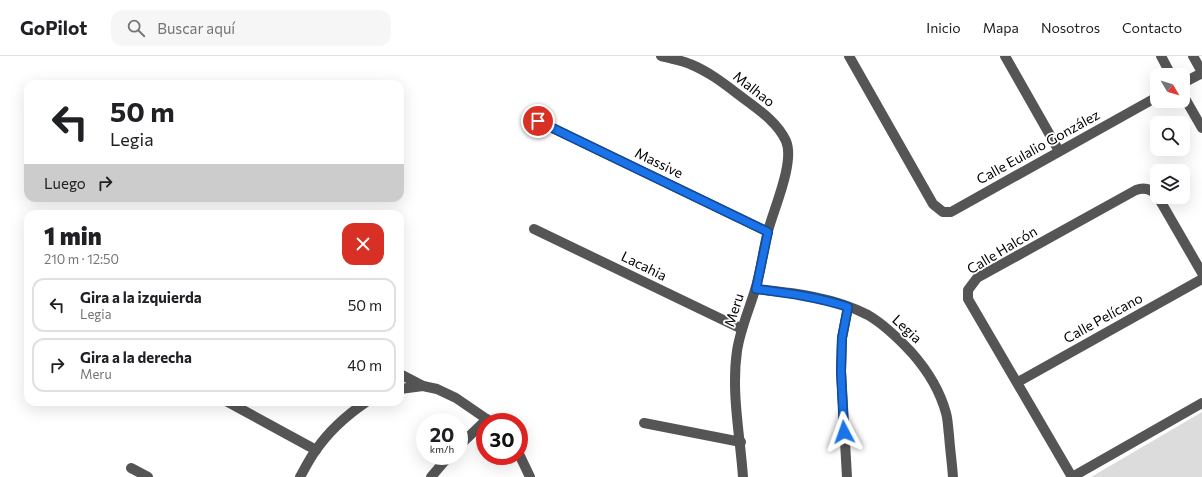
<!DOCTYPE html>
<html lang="es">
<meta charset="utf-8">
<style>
:root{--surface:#fff;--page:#f6f6f6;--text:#202124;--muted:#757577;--line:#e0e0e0}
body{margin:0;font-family:Commissioner,sans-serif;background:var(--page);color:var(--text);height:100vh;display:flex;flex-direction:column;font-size:15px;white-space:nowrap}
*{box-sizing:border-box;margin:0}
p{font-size:13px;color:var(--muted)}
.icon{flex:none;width:22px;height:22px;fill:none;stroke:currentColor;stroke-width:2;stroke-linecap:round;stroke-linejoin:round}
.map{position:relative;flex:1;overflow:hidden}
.panel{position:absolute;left:24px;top:154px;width:380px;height:196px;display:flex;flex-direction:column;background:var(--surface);border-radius:12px;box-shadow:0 4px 16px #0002}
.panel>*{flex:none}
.top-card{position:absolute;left:24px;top:24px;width:380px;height:122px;border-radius:12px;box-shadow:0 4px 16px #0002;background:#fff;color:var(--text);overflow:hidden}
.needle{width:26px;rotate:128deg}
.fabs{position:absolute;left:1150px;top:12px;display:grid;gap:8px}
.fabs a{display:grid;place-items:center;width:40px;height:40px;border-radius:8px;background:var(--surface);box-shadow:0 4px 16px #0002;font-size:20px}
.speed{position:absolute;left:416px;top:357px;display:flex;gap:8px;font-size:20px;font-weight:700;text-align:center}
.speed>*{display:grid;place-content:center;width:52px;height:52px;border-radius:50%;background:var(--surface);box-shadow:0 4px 16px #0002;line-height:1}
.speed small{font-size:10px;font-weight:400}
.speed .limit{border:6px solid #d22;background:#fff;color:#111}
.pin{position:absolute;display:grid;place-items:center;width:34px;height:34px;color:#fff;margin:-17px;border:2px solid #fff;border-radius:50%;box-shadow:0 1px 4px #0007}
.me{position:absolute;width:44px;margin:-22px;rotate:356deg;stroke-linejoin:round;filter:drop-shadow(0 0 3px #0008)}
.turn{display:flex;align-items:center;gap:14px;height:84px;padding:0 20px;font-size:18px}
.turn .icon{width:52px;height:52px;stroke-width:2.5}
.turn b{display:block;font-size:28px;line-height:34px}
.then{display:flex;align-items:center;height:38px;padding:0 20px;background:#0003;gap:8px;font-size:15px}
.round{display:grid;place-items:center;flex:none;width:42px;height:42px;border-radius:12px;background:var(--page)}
.headline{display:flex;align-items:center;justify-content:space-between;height:68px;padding:0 20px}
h1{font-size:24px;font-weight:800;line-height:30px}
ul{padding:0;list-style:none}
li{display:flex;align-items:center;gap:12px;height:54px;margin:0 8px 6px;padding:0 12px;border:2px solid var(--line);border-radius:12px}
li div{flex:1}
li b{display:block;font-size:15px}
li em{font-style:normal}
header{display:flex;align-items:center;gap:24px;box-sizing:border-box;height:56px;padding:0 20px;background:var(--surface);border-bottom:1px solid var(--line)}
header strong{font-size:19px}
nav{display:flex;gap:22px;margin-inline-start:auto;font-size:14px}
.search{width:280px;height:36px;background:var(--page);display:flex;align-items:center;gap:10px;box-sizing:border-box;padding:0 14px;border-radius:12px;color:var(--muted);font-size:15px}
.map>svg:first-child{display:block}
.green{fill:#dcdcdc}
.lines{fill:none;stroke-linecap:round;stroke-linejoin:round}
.minor{stroke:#555;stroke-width:10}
.route-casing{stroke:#114b97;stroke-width:10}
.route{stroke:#1a73e8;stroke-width:7}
.labels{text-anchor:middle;stroke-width:3.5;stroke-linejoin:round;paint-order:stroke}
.street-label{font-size:14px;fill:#000;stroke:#fff}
</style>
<header>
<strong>GoPilot</strong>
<div class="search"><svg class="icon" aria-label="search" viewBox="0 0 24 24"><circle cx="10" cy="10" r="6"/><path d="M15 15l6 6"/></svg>Buscar aquí</div>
<nav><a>Inicio</a><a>Mapa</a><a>Nosotros</a><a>Contacto</a></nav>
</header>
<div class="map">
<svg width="1202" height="421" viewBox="0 0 1202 421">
<rect width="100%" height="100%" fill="#fff"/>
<path class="green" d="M1202,356V421H1091Z"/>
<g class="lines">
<g class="minor">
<path d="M661,0C671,3 681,4 690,8C710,16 727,30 743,42C759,54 777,66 786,85C795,106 774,152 768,175C763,194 761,215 755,234C749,254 740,274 737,295C731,336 740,379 743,421"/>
<path d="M849,0L933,148L943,156H951L1157,41"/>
<path d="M1005,0L1059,95"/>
<path d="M1161,0L1171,19"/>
<path d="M1193,0L1202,16"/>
<path d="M1183,27L1202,17"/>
<path d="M1183,39L1202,72"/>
<path d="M538,65L768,176"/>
<path d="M1158,141L1202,217"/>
<path d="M534,173L742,273"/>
<path d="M756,233C793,237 834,241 868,259C885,269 899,283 912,297C927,314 940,335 946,357C948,364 948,372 949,379C950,393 952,407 953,421"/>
<path d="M400,318L423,330L437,333L456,342L491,366"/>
<path d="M1018,326L1202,223"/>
<path d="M400,333L423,330"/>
<path d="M228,346L316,394"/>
<path d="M644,367L741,386"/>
<path d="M459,390L487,363"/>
<path d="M519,398L530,421"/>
<path d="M131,412L148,421"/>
<path d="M300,421C305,412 310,402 316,394C329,375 347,359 366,346"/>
<path d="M431,421L449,400"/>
<path d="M847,421L841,315L842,282L848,251"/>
<path d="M1072,421L968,243V234L977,222L1136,134C1144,131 1151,133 1157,139"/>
<path d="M1072,421L1202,347"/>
</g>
</g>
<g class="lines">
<g class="route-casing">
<path id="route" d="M538,65L768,176L756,233C787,237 818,241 848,251L842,282L841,315L844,376"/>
</g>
<use href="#route" class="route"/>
</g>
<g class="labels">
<g class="street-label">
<text transform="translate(754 33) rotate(38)" y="5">Malhao</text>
<text transform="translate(1038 91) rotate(-29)" y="5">Calle Eulalio González</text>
<text transform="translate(659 107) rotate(26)" y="5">Massive</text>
<text transform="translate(1002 194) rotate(-31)" y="5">Calle Halcón</text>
<text transform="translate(644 210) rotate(26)" y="5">Lacahia</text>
<text transform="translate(734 254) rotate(-72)" y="5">Meru</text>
<text transform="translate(1103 262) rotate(-29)" y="5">Calle Pelícano</text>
<text transform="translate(907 273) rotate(43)" y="5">Legia</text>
</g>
</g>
</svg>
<div class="fabs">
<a><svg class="needle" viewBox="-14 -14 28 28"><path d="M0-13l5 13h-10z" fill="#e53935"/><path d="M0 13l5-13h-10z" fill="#757577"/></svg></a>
<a><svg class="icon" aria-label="search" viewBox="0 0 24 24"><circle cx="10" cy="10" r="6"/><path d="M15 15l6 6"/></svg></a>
<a><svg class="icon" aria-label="layers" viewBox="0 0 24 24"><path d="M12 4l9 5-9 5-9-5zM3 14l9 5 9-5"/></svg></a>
</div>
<div class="speed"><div>20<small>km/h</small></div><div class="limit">30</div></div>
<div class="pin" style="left:538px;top:65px;background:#d93025"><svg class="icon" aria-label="arrive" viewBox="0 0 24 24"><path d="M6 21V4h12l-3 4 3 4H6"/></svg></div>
<svg class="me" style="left:844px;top:376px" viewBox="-20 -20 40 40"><path d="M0-17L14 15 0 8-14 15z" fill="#1a73e8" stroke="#fff" stroke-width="4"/></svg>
<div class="top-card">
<div class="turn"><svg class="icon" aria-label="left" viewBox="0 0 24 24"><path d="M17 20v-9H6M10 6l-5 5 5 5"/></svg><div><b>50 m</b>Legia</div></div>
<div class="then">Luego<svg class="icon" aria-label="right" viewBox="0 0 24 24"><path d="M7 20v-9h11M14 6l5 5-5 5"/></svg></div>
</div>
<section class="panel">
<div class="headline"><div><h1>1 min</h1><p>210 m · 12:50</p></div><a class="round" style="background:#d93025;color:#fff"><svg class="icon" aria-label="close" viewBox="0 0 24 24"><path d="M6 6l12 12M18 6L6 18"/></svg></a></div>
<ul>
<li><svg class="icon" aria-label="left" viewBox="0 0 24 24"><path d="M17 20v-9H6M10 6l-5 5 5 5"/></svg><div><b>Gira a la izquierda</b><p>Legia</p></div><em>50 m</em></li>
<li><svg class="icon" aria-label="right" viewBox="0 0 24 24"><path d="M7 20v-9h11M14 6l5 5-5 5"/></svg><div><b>Gira a la derecha</b><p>Meru</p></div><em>40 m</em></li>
</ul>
</section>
</div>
